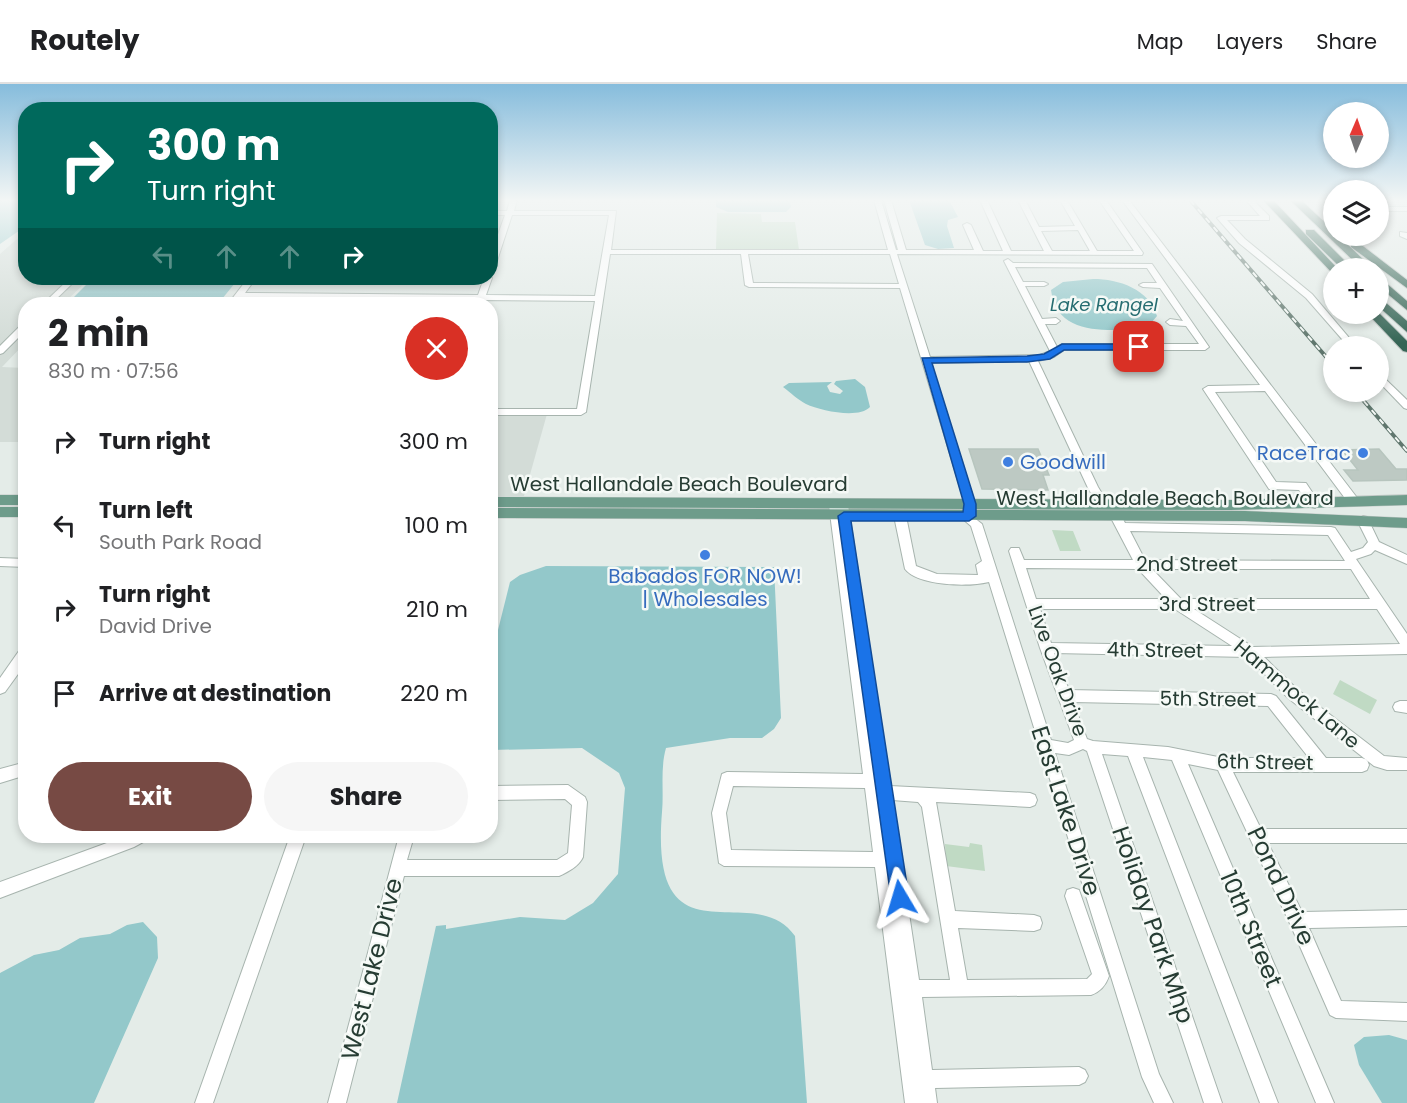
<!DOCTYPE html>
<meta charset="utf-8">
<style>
:root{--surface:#fff;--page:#f6f6f6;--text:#202124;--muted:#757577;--line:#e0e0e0;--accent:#774a44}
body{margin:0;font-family:Poppins,sans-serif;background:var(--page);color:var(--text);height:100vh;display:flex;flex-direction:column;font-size:22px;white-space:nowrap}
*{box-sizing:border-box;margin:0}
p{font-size:20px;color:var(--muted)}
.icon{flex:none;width:33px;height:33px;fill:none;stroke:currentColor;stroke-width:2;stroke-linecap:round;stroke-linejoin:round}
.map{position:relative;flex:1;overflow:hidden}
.details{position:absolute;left:18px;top:213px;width:480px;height:546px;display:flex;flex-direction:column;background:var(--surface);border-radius:24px;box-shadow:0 3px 9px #0003}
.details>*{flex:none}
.hud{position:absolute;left:18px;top:18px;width:480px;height:183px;border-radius:24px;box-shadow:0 3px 9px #0003;background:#00695c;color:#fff;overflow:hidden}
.needle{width:39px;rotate:2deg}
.controls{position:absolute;left:1323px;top:18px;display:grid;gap:12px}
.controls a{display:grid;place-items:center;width:66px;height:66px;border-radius:50%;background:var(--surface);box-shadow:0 3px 9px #0003;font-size:30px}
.pin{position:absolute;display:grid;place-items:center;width:51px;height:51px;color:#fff;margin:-26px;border-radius:12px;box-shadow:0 3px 9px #0006}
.me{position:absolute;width:66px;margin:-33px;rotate:353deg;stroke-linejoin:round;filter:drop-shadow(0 0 4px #0008)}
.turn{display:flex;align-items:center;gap:21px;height:126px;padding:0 30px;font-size:27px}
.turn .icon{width:78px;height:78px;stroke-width:2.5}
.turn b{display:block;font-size:42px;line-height:51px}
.lanes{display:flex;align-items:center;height:57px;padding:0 30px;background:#0003;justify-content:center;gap:30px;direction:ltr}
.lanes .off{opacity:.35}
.round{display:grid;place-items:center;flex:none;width:63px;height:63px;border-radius:32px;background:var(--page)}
.overview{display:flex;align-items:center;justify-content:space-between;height:102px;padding:0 30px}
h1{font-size:36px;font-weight:700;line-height:45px}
.cta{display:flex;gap:12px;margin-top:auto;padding:12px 30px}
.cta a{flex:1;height:69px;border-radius:36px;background:var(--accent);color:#fff;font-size:24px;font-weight:700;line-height:69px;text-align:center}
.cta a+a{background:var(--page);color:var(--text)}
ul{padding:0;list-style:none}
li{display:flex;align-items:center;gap:18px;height:84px;padding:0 30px}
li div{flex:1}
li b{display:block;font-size:22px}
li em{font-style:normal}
header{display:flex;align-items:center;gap:36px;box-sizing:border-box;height:84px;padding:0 30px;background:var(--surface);border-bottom:2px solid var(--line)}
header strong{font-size:28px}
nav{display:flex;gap:33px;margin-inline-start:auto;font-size:21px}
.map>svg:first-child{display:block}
.built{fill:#d3dcd7}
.green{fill:#c0dac4}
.water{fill:#93c8ca}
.building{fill:#bdc9c3;stroke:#b7c5be;stroke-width:1.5}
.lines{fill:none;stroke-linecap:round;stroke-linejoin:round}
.minor-casing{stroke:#a7b4ae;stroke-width:2}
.major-casing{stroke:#c2c8c6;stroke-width:1}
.highway-casing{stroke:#c2c8c6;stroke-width:2}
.minor{fill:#fff;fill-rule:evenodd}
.major{fill:#6e9c8b;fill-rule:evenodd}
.highway{fill:#356555;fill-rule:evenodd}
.rail-casing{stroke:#60776e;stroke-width:4}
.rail{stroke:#f5f9f6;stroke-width:2;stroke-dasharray:6;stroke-linecap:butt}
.route{fill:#1a73e8;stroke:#114b97;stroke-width:1.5}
.shop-dot{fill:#3f7fe0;stroke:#f5f9f6;stroke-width:2}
.labels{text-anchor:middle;stroke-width:5;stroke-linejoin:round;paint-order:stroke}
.far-water-label{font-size:18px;font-style:italic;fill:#266d71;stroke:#f5f9f6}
.shop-label{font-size:20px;fill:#366cbe;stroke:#f5f9f6;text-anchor:end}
.street-label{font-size:20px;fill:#263c33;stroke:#f5f9f6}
.near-street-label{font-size:24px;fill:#263c33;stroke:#f5f9f6}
</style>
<header>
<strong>Routely</strong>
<nav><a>Map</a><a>Layers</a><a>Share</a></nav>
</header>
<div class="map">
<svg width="1407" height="1019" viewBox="0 0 1407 1019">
<rect width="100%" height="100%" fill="#e4ece8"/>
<g class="built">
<path d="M25,148L26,194H90L63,220H26L25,259L2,283L25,284V358H0V170Z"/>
<path d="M490,330H547L524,412H491Z"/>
</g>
<g class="green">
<path d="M717,129L761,130L762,138H795L799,166L716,165Z"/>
<path d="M1052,446L1073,447L1081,467H1060Z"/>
<path d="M1340,596L1377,616L1370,630L1333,610Z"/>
<path d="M970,759L982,761L985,787L946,782L945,760L969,763Z"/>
</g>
<g class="water">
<path d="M0,116H25L26,142L0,160Z"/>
<path d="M716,116H790L791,123L786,128H728L716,123Z"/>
<path d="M909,116H949L958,133L948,136L947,142L954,164L938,165L925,161Z"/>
<path d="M93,194H239L218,220H67Z"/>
<path d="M1093,195C1119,195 1149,205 1157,232L1146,245C1110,246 1057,254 1051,206L1063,198Z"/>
<path d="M855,295L865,303L870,323C859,335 821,327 806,320C798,316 790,308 783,303L789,299L832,298L827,302L830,308L840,310L843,307L834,300L836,297Z"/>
<path d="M546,482L774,483L781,634L774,645L762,654H730L666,664C660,685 664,707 662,728C649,887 753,792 795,852L807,1019H397L436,842L446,841V845L520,833L565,836L593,819L618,790L625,704L619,689L582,664L491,666V574L510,498L520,491Z"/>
<path d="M143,838L157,853L158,874L94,1019H0V889L34,871L59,866L80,854L110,850L127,841Z"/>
<path d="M1389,951L1407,956V1019H1382L1359,981L1354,961L1364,953Z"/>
</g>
<g class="building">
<path d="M969,365H1038L1049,391H1043L1048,406L982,405Z"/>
<path d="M1379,365L1396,385H1407V396L1353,397L1344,386H1358L1342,366Z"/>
</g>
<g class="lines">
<g class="minor-casing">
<g id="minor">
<path d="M510,116H517L514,127H616L611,166H888L874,116H881L896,166H898L884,116H891L906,166H974L963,141L967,139L971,141L983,167H1003L980,116H987L1011,167H1044L1018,116H1025L1039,143L1075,142L1060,116H1067L1097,167H1134L1099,116H1106L1143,169L1142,171L897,170L930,273L1040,271L1050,267L1004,177L1008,175L1013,179L1152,180L1209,263L1205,266H1064L1054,273L1038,277L1098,403L1109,421L1104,425L1100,424L1088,404L1029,277L931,279L975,420V430L973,433L982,440L1051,656L1068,659L1074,656L1040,564L1009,467L1011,464H1019L1024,476H1133L1110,432L1116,428L1120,429L1125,439L1331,443L1335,444L1351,468L1363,464L1368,458L1357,436L1363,432L1367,433L1379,458L1407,471V480L1375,466L1371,470L1356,475L1407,550V570L1264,573L1298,606L1384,672L1407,674V686H1387L1374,682L1288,614L1248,573L1054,569L1069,606L1271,610L1276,612L1326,674H1362L1367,676L1369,681L1367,686L1362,688H1233L1261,745H1407V759H1268L1302,828L1407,826V842L1309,844L1341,917L1407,919V937L1336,934L1330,931L1291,842L1218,686L1188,680L1334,1019H1316L1172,676L1143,673L1278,1019H1260L1128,672L1102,670L1222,1019H1204L1087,667L1083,665L1069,671L1055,669L1159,990L1173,1019H1154L1142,993L989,498C969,503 918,502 905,485L894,432L900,428L906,432L916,482L937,490L978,491L976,481L982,477L971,442L964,436L967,433L965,430V420L900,204L749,203L745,201L741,170H610L586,328L581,331H490V325H577L595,217L485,216L480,220H477L476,216L241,213L236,220H228L248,194H256L245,209L478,211L484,194L490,192L492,194L486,211L595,212L609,131H512L494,186L490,188V173L505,131H490V127H507ZM1078,146L1090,167H1052L1041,147ZM748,170H890L899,200L753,199ZM1015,183L1147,184L1157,199H1143L1139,201L1143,203L1160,204L1183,237L1170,235L1166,238L1170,241L1186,242L1199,260H1162L1148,247L1144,250L1153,260H1062L1057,263L1045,240H1056L1060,237L1056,234L1042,235L1025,202H1044L1048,200L1044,198H1023ZM1130,447L1328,451L1345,477L1145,476ZM1026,484L1138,485L1166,515H1036ZM1152,485H1351L1370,515H1181ZM1040,525H1175L1232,562L1051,559ZM1194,525H1377L1400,560L1253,563ZM1073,618L1268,622L1309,674H1223L1168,663L1093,657L1087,655Z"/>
<path d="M1122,116H1129L1358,415L1359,418L1358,421H1350L1265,307L1215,308L1276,398L1306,399L1320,420L1315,424L1311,423L1299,406L1269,405L1203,305L1208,302L1260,301Z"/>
<path d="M1246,116H1253L1269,132V136H1227L1245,155L1312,210L1356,262H1348L1306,214L1239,159L1217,134L1221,132H1260Z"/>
<rect x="1378" y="123" width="29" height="4"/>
<path d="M1400,148L1407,149V155L1400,152Z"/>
<path d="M70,194H78L51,220H43Z"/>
<path d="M23,239H26V246L3,269L0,270V262Z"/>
<path d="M1378,288L1407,316V325L1404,324L1378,297Z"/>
<path d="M834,417L838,419L843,417L848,421L890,702L1030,709L1035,711L1037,716L1035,721L1030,723L936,718L955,827L1034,831L1040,833L1042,839L1040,845L1034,847L958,844L967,896L1087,895L1092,890L1065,812L1067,806L1073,804L1079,806L1109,892C1106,901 1100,908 1091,911L922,913L932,986L1079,983L1085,986L1088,992L1085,998L1079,1001L935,1004L937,1019H905L875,783L724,782L719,779L712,729L722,690L727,688L863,690L829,421ZM733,702L865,704L873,768L731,766L726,729ZM892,716L918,718L922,723L950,896H919Z"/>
<path d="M0,474L26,475V483L0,482Z"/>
<path d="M26,563V579L5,608L0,610V594L21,564Z"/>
<path d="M1400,617H1407V629L1395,627L1393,623L1395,619Z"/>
<path d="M26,678V691L0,699V685Z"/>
<path d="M568,701L585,713L587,718L583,773C579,782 568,788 559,792H404L346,1019H328L399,752H414L407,776H557L568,769L572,721L565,715L490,716V702Z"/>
<path d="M126,752H148L145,757L134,763L0,814V798Z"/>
<path d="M290,752H306L213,1019H195Z"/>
</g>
</g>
<g class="major-casing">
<g id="major">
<rect x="0" y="411" width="26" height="10"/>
<path d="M1407,411V421L1231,426L490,423V413L1231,416Z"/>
<rect x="0" y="423" width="26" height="10"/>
<path d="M490,424L1245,427L1407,434V444L1245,437L490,434Z"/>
</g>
</g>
<g class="highway-casing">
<g id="highway">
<path d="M1263,116H1273L1337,184H1334V191Z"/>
<path d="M1290,116H1301L1334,147V152H1339L1372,184H1361Z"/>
<path d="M1306,146H1314L1352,184H1341L1306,150Z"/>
<path d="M1351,159H1359L1407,196V204L1351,163Z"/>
<path d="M1378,192L1407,217V226L1378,202Z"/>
<path d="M1378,212L1407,237V248L1378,222Z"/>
<path d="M1378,228L1407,257V268L1403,267L1368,230Z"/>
</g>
</g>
<use href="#minor" class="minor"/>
<use href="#major" class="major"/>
<use href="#highway" class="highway"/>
<g class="rail-casing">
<g id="rail">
<path d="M1190,116L1334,282"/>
<path d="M1356,308L1407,367"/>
</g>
</g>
<use href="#rail" class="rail"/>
</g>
<linearGradient id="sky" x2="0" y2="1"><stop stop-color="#86bcdc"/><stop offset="0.45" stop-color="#f3f6f5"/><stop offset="1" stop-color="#f3f6f5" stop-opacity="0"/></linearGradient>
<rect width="1407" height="259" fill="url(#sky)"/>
<path class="route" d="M1062,260H1139L1144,263L1139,266H1064L1050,275L1027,278L932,279L976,420V432L969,437H851L909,814L906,820L900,823L894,820L891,814L838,432L844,428H963L964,420L922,274L1027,272L1044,270Z"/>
<g class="shop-dot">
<circle cx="1363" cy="369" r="6"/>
<circle cx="1008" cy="378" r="6"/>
<circle cx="705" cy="471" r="6"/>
</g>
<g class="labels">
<g class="far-water-label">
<text x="1104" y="227">Lake Rangel</text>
</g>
<g class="shop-label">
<text x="1351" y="376">RaceTrac</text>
<text x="1020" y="385" text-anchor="start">Goodwill</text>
<text x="705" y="499" text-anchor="middle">Babados FOR NOW!<tspan x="705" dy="23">| Wholesales</tspan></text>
</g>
<g class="street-label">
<text x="679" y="407">West Hallandale Beach Boulevard</text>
<text x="1165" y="421">West Hallandale Beach Boulevard</text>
<text x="1187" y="487">2nd Street</text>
<text x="1207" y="527">3rd Street</text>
<text transform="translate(1155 566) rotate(1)" y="7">4th Street</text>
<text transform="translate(1058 587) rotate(70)" y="7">Live Oak Drive</text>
<text transform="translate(1297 610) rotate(40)" y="7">Hammock Lane</text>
<text transform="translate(1208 615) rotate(1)" y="7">5th Street</text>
<text transform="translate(1265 678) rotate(1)" y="7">6th Street</text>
</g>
<g class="near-street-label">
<text transform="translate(1066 727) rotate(72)" y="8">East Lake Drive</text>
<text transform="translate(1281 802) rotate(65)" y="8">Pond Drive</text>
<text transform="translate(1153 841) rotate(71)" y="8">Holiday Park Mhp</text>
<text transform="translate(1251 845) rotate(67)" y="8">10th Street</text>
<text transform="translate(372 885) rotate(-76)" y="8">West Lake Drive</text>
</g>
</g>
</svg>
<div class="controls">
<a><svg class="needle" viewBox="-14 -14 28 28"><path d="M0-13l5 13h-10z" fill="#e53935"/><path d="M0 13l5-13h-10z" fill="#757577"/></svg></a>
<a><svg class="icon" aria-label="layers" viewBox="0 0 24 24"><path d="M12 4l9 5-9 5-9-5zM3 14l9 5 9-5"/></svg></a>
<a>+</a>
<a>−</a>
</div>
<div class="pin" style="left:1139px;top:263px;background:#d93025"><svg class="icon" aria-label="arrive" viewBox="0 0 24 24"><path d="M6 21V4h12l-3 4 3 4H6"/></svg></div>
<svg class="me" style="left:900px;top:814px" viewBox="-20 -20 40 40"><path d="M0-17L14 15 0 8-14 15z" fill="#1a73e8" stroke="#fff" stroke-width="4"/></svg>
<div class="hud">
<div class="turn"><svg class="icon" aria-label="right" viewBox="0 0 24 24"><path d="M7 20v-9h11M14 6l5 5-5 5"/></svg><div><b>300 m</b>Turn right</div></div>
<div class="lanes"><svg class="icon off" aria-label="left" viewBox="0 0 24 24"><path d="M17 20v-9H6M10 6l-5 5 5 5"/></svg><svg class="icon off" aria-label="ahead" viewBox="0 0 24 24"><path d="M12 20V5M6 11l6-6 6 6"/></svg><svg class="icon off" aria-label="ahead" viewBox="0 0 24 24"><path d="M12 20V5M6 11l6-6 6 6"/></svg><svg class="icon" aria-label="right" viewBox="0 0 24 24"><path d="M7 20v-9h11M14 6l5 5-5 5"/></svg></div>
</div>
<section class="details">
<div class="overview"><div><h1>2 min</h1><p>830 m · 07:56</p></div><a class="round" style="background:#d93025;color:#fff"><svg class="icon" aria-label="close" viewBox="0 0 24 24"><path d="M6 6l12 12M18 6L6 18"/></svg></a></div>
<ul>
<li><svg class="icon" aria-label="right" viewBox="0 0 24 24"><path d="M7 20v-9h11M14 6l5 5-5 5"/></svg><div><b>Turn right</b></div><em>300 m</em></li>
<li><svg class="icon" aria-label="left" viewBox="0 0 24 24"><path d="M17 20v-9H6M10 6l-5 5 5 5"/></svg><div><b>Turn left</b><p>South Park Road</p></div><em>100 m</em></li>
<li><svg class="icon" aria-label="right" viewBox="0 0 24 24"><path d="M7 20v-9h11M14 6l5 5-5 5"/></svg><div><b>Turn right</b><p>David Drive</p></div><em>210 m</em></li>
<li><svg class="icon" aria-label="arrive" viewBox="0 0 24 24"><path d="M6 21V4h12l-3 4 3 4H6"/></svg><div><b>Arrive at destination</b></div><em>220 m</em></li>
</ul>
<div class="cta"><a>Exit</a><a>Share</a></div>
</section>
</div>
